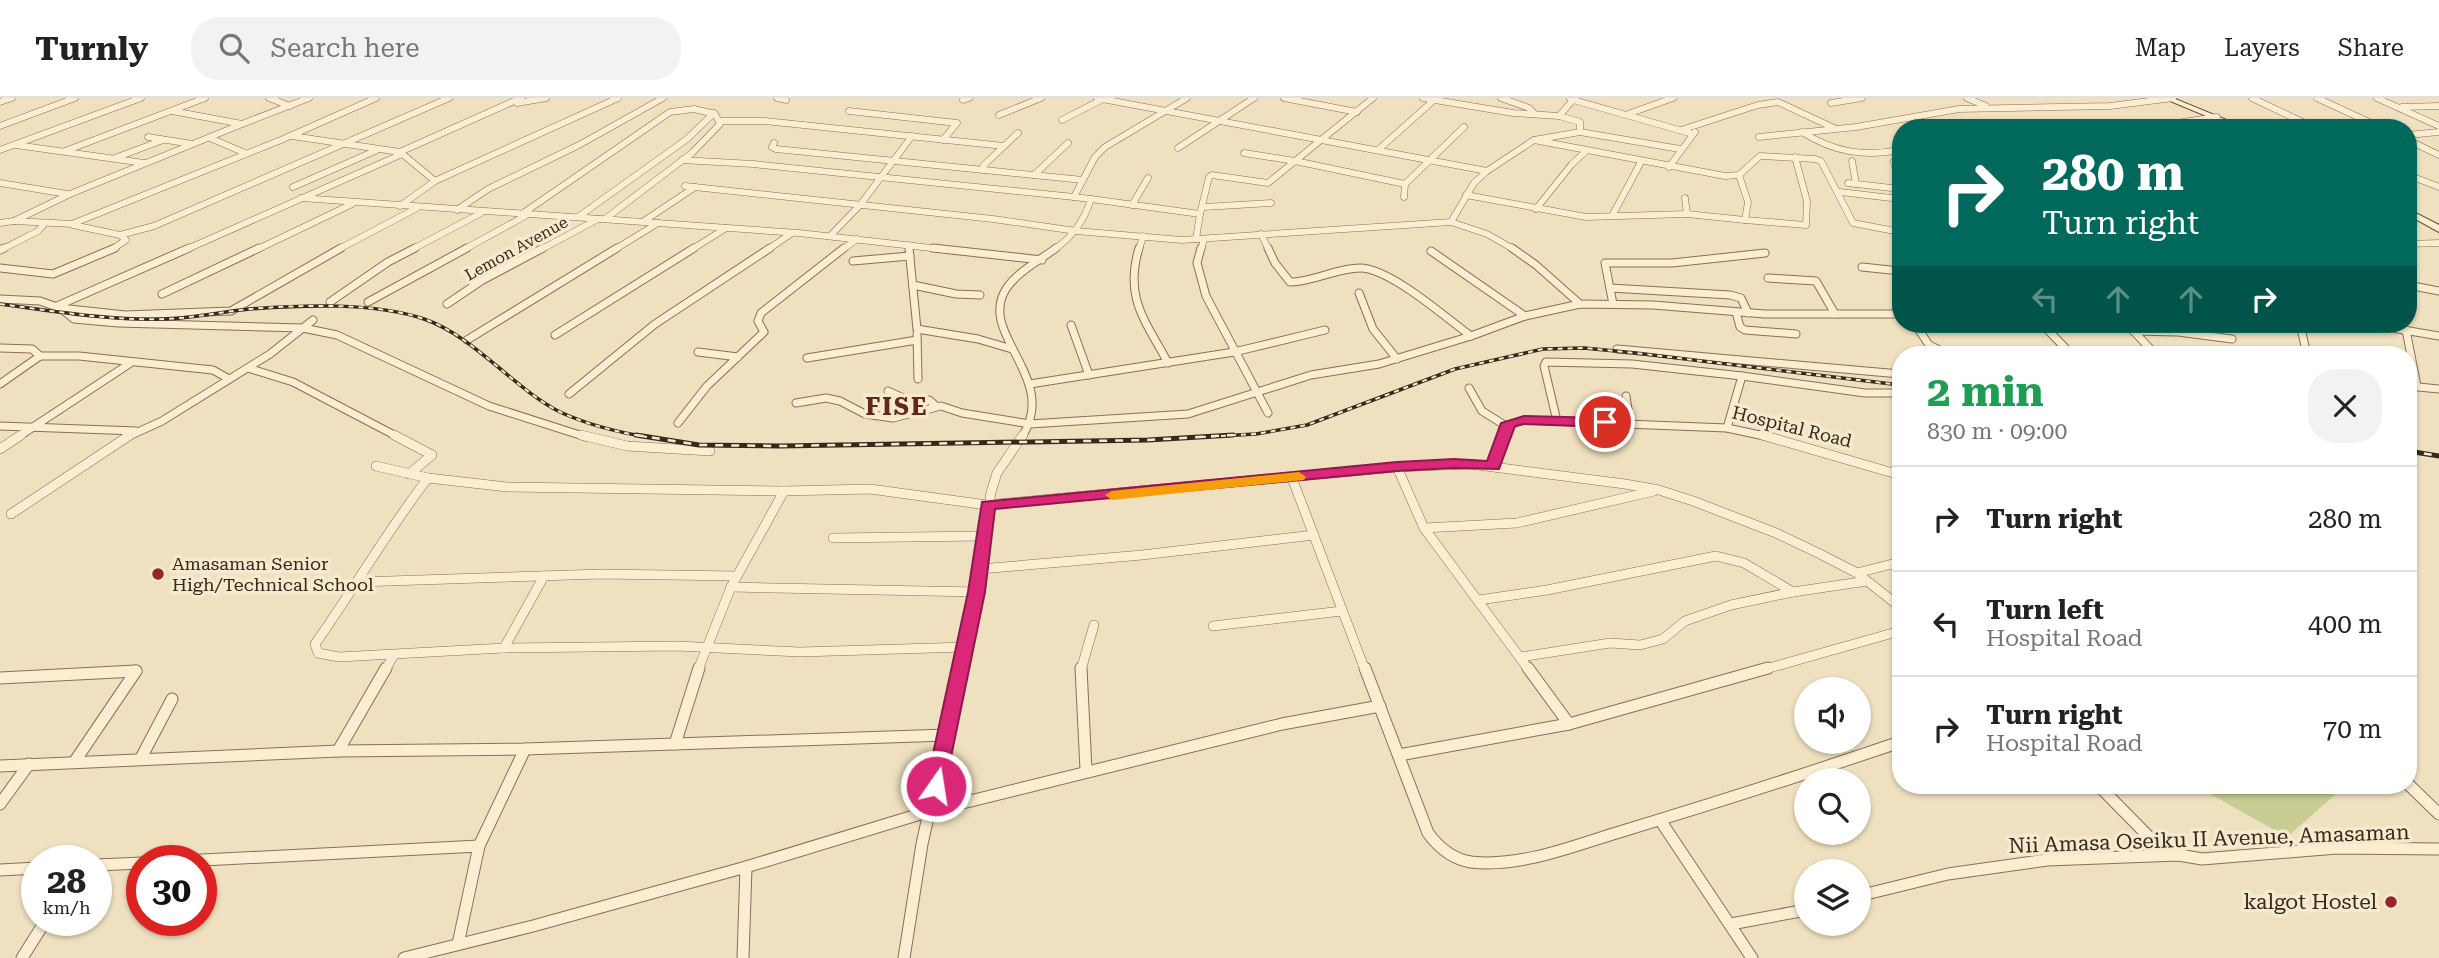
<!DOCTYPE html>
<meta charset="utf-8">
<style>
:root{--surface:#fff;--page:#f2f2f2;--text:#222;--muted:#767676;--line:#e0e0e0}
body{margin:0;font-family:"Roboto Serif",serif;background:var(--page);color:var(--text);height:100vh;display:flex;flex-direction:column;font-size:26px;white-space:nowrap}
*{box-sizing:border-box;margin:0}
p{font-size:23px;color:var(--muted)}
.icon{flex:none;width:38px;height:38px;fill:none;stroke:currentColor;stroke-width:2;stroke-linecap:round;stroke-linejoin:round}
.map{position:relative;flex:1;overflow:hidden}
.details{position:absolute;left:1892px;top:248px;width:525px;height:448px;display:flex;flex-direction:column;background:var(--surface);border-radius:28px;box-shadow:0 2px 5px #0004}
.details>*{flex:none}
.banner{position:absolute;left:1892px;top:21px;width:525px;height:214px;border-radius:28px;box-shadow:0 2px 5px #0004;background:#00695c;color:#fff;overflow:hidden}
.tools{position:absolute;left:1794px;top:579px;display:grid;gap:14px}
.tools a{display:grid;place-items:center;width:77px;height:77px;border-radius:50%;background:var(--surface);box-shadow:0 2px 5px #0004;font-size:35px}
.speed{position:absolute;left:21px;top:747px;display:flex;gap:14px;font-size:35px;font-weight:700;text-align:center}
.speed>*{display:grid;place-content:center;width:91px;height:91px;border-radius:50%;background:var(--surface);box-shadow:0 2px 5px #0004;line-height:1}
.speed small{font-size:18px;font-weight:400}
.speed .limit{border:10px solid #d22;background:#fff;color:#111}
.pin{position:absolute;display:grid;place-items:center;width:60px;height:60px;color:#fff;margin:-30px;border:4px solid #fff;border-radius:50%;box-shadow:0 2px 7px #0007}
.me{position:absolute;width:77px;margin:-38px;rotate:13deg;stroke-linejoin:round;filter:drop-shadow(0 0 5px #0008)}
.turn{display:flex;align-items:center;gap:24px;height:147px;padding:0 35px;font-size:32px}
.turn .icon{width:91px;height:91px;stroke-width:2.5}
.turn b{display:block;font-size:49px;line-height:60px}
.lanes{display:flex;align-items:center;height:66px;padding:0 35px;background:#0003;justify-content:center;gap:35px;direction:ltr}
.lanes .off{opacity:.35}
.round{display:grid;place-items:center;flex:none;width:74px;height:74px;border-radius:28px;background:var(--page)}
.overview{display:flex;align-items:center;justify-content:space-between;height:119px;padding:0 35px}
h1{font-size:42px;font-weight:700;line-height:52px;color:#1e9e55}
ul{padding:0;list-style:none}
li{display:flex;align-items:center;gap:21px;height:105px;padding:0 35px;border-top:2px solid var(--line)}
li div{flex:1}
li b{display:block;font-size:26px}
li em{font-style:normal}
header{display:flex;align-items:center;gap:42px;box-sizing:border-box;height:98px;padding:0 35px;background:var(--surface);border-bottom:2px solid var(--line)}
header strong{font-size:33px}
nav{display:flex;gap:38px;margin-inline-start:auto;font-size:24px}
.search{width:490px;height:63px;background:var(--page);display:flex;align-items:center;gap:18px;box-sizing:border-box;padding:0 24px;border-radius:28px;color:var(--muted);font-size:26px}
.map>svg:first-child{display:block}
.green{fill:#c7cd93}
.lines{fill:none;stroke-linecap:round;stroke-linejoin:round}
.minor-far3-casing{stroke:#887057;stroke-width:7}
.minor-far2-casing{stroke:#887057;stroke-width:9}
.minor-far1-casing{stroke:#887057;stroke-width:10}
.minor-casing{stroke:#887057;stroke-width:13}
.secondary-casing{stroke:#69513a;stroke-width:2}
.minor-far3{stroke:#faedd2;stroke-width:6}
.minor-far2{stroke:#faedd2;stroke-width:7}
.minor-far1{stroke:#faedd2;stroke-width:9}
.minor{stroke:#faedd2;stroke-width:11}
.secondary{fill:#faedd2;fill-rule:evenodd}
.rail-far1-casing{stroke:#37281c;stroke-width:3.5}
.rail-casing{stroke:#37281c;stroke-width:5}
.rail-far1{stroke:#f6eace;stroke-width:2;stroke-dasharray:5;stroke-linecap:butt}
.rail{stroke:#f6eace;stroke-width:2.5;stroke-dasharray:8;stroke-linecap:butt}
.route{fill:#db2777;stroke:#8e194d;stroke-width:2}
.slow{fill:#f59e0b}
.poi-dot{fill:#982528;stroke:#f6eace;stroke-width:2.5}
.labels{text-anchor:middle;stroke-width:7;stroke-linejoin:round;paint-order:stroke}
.far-street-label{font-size:16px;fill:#37281c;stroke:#f6eace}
.street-label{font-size:18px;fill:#37281c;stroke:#f6eace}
.poi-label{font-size:18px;fill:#37281c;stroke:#f6eace;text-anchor:start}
.near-street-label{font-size:21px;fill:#37281c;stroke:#f6eace}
.near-poi-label{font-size:21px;fill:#37281c;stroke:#f6eace;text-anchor:end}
.district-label{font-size:24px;font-weight:bold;letter-spacing:2px;fill:#64281a;stroke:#f6eace}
</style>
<header>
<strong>Turnly</strong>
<div class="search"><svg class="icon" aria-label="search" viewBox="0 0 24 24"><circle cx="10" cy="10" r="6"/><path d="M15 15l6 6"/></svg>Search here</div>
<nav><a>Map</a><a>Layers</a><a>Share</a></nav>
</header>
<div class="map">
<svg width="2439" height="860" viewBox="0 0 2439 860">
<rect width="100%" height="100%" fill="#efe0bf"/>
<path class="green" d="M2196,688H2345L2287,739Z"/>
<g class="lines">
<g class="minor-far3-casing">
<g id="minor-far3">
<path d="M269,0L290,8"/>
<path d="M777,0L786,2"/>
<path d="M1097,0L1487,73"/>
<path d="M1284,0L1357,14"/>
<path d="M1373,0L1295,63L1405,86"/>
<path d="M1423,0L1513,15L1559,18L1573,2"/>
<path d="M1501,0L1529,10L1535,16"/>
<path d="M1967,0L1986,8"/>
<path d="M2252,0L2315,30"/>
<path d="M2317,0L2382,30"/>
<path d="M2377,0L2439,28"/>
<path d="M1570,1L1693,36"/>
<path d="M963,2L969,0"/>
<path d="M0,4L12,0"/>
<path d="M517,5L546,0"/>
<path d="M1831,5L1862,0"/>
<path d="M2402,9L2439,8"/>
<path d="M172,13L242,26L70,96L14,123L72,126L281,42L376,0"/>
<path d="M849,13L957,25L943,42"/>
<path d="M1628,16L1673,0"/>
<path d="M999,17L1041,0"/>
<path d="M1559,18L1580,24V34"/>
<path d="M1062,22L1103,1"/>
<path d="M719,23H765L1004,48"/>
<path d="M242,26L309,0"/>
<path d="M0,28L75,0"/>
<path d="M2143,30L2217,19"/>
<path d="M1681,32L1758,7L1778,4L1834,30"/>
<path d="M1802,34C1834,54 1863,59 1900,52"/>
<path d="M1018,35L983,68L984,72L1083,82"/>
<path d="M2408,37L2439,34"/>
<path d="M292,38L400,54L521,0"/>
<path d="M148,39L192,46"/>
<path d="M1759,39L1856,29L1959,11L2110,8L2173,0"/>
<path d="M210,40L245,55"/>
<path d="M1534,42L1725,78L1739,77L1760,58L1815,61L1821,63L1853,125L1900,134"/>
<path d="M2408,42L2439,57"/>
<path d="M774,45L772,49L776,51L984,72"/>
<path d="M16,47L144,65"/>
<path d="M1178,50L1254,0"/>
<path d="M0,52L141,0"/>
<path d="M1378,52L1434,2"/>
<path d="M65,53L205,0"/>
<path d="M400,54L435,83L400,108"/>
<path d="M115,60L163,42"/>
<path d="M682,62L753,66L1074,99"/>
<path d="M1852,63L1856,86"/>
<path d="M1894,64L1900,88"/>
<path d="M1669,69L1695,34"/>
<path d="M1034,77L1068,45"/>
<path d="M2408,77L2439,89"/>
<path d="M435,83L618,0"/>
<path d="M0,85L67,96"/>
<path d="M1848,85L1900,91"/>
<path d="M685,88L993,121L1076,133L1182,142L1451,124L1487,136L1515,152"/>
<path d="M293,89L377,52"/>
<path d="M1840,94L1900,101"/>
<path d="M1466,97L1586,119L1687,116L1745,122L1748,104L1739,77"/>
<path d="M1404,99L1405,86L1464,29"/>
<path d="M301,100L799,135L949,152"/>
<path d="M1685,100L1687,116"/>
<path d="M1091,101L1200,116L1209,79L1212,77L1268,85L1295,63L1244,55"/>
<path d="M1132,107L1148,80"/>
<path d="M1204,109L1271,105"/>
<path d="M1536,111L1572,66L1586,53"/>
<path d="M457,112L488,91L579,47L663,0"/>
<path d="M522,116L670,14L694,11L715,16L720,26L692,55L605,121"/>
<path d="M1612,118L1641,64"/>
<path d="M578,119L687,41L714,15"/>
<path d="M1745,122L1806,127L1807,103L1795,59"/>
<path d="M644,123L695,89"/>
<path d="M1451,124L1474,85L1487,73L1534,42L1580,34L1680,51"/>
<path d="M0,125L14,123"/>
<path d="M73,127L120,137L126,142L111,152"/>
<path d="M1261,136L1269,152"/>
<path d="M120,137L154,128L449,0"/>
<path d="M830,138L860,107L912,38"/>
<path d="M1196,141L1200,116"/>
<path d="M2408,146L2439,145"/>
<path d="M909,147V152"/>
<path d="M1,152L38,133L44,126"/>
<path d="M185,152L402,56"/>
<path d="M256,152L352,106"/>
<path d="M337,152L417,110"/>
<path d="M411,152L481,115"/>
<path d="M463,152L525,118"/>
<path d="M540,152L598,121"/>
<path d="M614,152L658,125"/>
<path d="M691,152L726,130"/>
<path d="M767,152L792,135"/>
<path d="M842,152L857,141"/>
<path d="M1054,152C1073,138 1084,123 1091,101L1074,99L1095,59L1105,49L1187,0"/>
<path d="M1139,152L1143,138"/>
<path d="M1201,152L1204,141"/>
</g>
</g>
<g class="minor-far2-casing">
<g id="minor-far2">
<path d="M909,150L917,231L978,241L1012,251"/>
<path d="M933,150L1042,162"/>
<path d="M1139,150C1124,200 1145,222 1168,265"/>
<path d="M1201,150L1197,165L1206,198L1268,315"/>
<path d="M1268,150L1275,165L1290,184C1314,184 1336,170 1360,170C1390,170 1446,220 1471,238"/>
<path d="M1512,150L1536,167L1580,206"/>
<path d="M0,152L4,150"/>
<path d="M1431,153L1525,218"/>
<path d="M853,163L910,158"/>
<path d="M1862,169L1900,173"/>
<path d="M0,170L53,176L115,150"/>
<path d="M1768,180L1816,183L1835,216"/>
<path d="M913,187L956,196L980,197"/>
<path d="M2408,187L2439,193"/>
<path d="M1610,190L1730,197L1741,200L1748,215"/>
<path d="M1359,195L1373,231L1397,261"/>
<path d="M162,196L259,150"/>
<path d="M0,201L40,203L60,210L125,217L231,213L341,150"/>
<path d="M330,204L388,164L415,150"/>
<path d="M368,204L467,150"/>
<path d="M447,206L481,183L543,150"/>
<path d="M1613,206L1605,165H1672L1765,155"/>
<path d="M57,208L189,150"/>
<path d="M60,210L74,221L118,225L303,230L337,237L489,308L586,339"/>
<path d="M1736,214L1740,229L1745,232L1796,236"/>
<path d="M1915,226L1929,247L1948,256L2017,257"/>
<path d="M2042,226L2072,257"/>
<path d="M2127,226L2156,257"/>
<path d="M2300,226L2307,257"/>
<path d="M2369,226L2439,238"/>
<path d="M1071,227L1089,277"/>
<path d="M2406,232L2417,288"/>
<path d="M2133,233L2178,234L2232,241"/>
<path d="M917,236L918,281"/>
<path d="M555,237L694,150"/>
<path d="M467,242L617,150"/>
<path d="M0,250L32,251L40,258H79L213,272L229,281"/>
<path d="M1617,251L1900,276"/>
<path d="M698,254L738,259"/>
<path d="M807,260L917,242"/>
<path d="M248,270L293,284L398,339"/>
<path d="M0,286L40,258"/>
<path d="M1030,286L1234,254L1325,232"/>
<path d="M2408,288L2439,291"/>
<path d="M1469,290L1482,313L1506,328"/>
<path d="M888,293L914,305L929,302L936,308"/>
<path d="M569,296L655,226L770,150"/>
<path d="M1626,298L1630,325"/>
<path d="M796,305L826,300L840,303L865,316L893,320L941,308L962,315L1030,326L1188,316L1311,277L1379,266L1471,238L1525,218L1580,206L1653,207L1765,216H1900"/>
<path d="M1557,323L1544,268L1546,264L1632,266L1742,278"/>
<path d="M678,325L707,288L764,234L758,223L761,215L844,150"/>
<path d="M0,328L136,333"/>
<path d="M1727,330L1742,278L1865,295H1900"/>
<path d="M18,339L132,264"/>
<path d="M127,339L162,323L270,256L313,222"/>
<path d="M1022,339C1060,279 977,237 1006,191C1017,174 1040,162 1056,150"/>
<path d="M1502,339L1506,328L1524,322L1727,330L1769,339"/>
</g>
</g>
<g class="minor-far1-casing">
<g id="minor-far1">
<path d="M394,337L432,357L409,376"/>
<path d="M581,337L627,348L710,353"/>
<path d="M1762,337L1900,377"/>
<path d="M0,351L21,337"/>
<path d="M376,368L428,380"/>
<path d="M1493,368L1503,337"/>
<path d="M1397,369L1424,430L1529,572"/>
<path d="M1292,380L1365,572"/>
<path d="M11,416L130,337"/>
<path d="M1424,430L1517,425L1654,393"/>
<path d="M833,440L983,438"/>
<path d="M980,471L1142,457L1314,437"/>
<path d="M1857,475L1900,464"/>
<path d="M359,484L601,476L737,478"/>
<path d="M731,489L977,494"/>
<path d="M1479,502L1547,492L1716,458L1744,465L1793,494L1867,483"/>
<path d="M1213,528L1342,513"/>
<path d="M966,549L800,554L677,548L504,550L339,559L318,555L315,546C354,491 387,433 428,380L507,389L784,393L870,391L987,407L1397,369L1470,366L1625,386L1659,392L1693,403L1776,435L1818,455L1857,475L1900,509"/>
<path d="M504,550L544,478"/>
<path d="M1521,559L1610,545L1640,547L1663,541L1685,523L1731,507L1793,494"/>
<path d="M385,572L394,557"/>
<path d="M698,572L731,489L784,393"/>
<path d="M961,572L979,480L991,394L997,375L1023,337"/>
<path d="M1081,572L1094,527"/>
<path d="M1762,572L1900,533"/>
</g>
</g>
<g class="minor-casing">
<g id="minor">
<path d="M1081,570L1086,672"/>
<path d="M1365,570L1428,735C1439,750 1452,761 1471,764C1522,770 1578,746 1626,732C1718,704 1809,675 1900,644"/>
<path d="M1528,570L1569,626"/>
<path d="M0,580L136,573"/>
<path d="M675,646L699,570"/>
<path d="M338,653L386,570"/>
<path d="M1399,657L1569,626L1768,570"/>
<path d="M141,660L172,601"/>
<path d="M75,663L136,573"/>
<path d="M0,668L338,653L525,651L947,637"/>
<path d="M2408,686L2439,716"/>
<path d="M2099,688L2156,746L2178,757"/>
<path d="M0,706L29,666"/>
<path d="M1660,722L1752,860"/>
<path d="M183,763L479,748"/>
<path d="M96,767L142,765"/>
<path d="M0,772L37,770"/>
<path d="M1858,798L1948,776L2047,762L2179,757L2202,761L2337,750L2439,751"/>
<path d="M1731,826L1806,812"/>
<path d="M458,846L479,748L525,651"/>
<path d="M22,860L46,822"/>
<path d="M404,860L533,828L746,769L930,713L1282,626L1380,608"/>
<path d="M743,860L746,769"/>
<path d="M904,860L922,746L961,570"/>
</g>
</g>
<g class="secondary-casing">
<g id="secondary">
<path d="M2163,0H2173L2246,30H2235Z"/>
<path d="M2408,111L2439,127V134L2408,117Z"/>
</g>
</g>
<use href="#minor-far3" class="minor-far3"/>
<use href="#minor-far2" class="minor-far2"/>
<use href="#minor-far1" class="minor-far1"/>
<use href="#minor" class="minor"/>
<use href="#secondary" class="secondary"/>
<g class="rail-far1-casing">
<g id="rail-far1">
<path d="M0,206C53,213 111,223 165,221C193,220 221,214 249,211C302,207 374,204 424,221C474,238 514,291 560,314C588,327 617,334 647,339"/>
<path d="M1201,339L1256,336L1307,327L1455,271L1543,251L1584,250L1636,255L1900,287"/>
</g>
</g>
<g class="rail-casing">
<g id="rail">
<path d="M636,337L699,347L780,348L1148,342L1233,337"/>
<path d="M2408,353L2439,358"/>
</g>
</g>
<use href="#rail-far1" class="rail-far1"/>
<use href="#rail" class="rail"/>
</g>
<path class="route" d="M1524,318L1605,320L1613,324L1605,329L1524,326L1515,328L1499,371L1454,370L1397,373L995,411L985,494L945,688L943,693L936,695L929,693L926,688L968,494L982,404L1397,364L1454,361L1487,363L1501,325Z"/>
<path class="slow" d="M1299,374L1306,379L1304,382L1112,402L1105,397L1112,393Z"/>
<g class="poi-dot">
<circle cx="158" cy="476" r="7"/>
<circle cx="2391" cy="804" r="7"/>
</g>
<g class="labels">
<g class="far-street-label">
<text transform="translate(516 150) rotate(-29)" y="6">Lemon Avenue</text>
</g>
<g class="street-label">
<text transform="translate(1792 329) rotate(14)" y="6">Hospital Road</text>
</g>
<g class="poi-label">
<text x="172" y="472">Amasaman Senior<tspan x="172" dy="21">High/Technical School</tspan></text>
</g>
<g class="near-street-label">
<text transform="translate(2209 741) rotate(-2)" y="7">Nii Amasa Oseiku II Avenue, Amasaman</text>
</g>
<g class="near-poi-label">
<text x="2377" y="811">kalgot Hostel</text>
</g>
<g class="district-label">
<text x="897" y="317">FISE</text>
</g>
</g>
</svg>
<div class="tools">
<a><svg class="icon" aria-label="sound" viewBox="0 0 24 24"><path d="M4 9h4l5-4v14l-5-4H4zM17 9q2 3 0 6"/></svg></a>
<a><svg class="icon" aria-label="search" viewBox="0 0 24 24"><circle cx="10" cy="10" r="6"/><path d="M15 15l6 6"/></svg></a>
<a><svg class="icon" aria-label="layers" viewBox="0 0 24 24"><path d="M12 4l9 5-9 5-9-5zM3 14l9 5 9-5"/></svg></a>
</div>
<div class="speed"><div>28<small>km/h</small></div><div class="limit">30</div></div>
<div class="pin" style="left:1605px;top:324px;background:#d93025"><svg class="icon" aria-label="arrive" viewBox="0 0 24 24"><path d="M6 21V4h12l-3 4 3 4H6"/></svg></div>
<svg class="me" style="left:936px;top:688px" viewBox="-20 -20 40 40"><circle r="17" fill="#db2777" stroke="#fff" stroke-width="3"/><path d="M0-11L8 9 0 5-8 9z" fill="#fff"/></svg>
<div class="banner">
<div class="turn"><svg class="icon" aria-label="right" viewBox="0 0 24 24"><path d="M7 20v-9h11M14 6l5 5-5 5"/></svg><div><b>280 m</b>Turn right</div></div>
<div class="lanes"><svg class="icon off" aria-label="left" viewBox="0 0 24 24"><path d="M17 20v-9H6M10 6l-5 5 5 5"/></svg><svg class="icon off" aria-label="ahead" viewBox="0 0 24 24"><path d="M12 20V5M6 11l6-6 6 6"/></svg><svg class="icon off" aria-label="ahead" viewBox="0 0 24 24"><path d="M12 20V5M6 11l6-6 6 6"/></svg><svg class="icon" aria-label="right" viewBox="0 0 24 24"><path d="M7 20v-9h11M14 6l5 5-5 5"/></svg></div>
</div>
<section class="details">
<div class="overview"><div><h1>2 min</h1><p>830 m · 09:00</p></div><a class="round"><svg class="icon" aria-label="close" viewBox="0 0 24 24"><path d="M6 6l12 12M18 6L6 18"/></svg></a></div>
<ul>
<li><svg class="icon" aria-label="right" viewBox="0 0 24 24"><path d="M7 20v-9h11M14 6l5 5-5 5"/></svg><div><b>Turn right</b></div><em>280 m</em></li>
<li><svg class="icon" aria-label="left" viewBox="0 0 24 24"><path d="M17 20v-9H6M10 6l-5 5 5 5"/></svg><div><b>Turn left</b><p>Hospital Road</p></div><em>400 m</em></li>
<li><svg class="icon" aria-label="right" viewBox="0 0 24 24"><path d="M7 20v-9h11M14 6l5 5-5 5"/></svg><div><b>Turn right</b><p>Hospital Road</p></div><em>70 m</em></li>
</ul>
</section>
</div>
